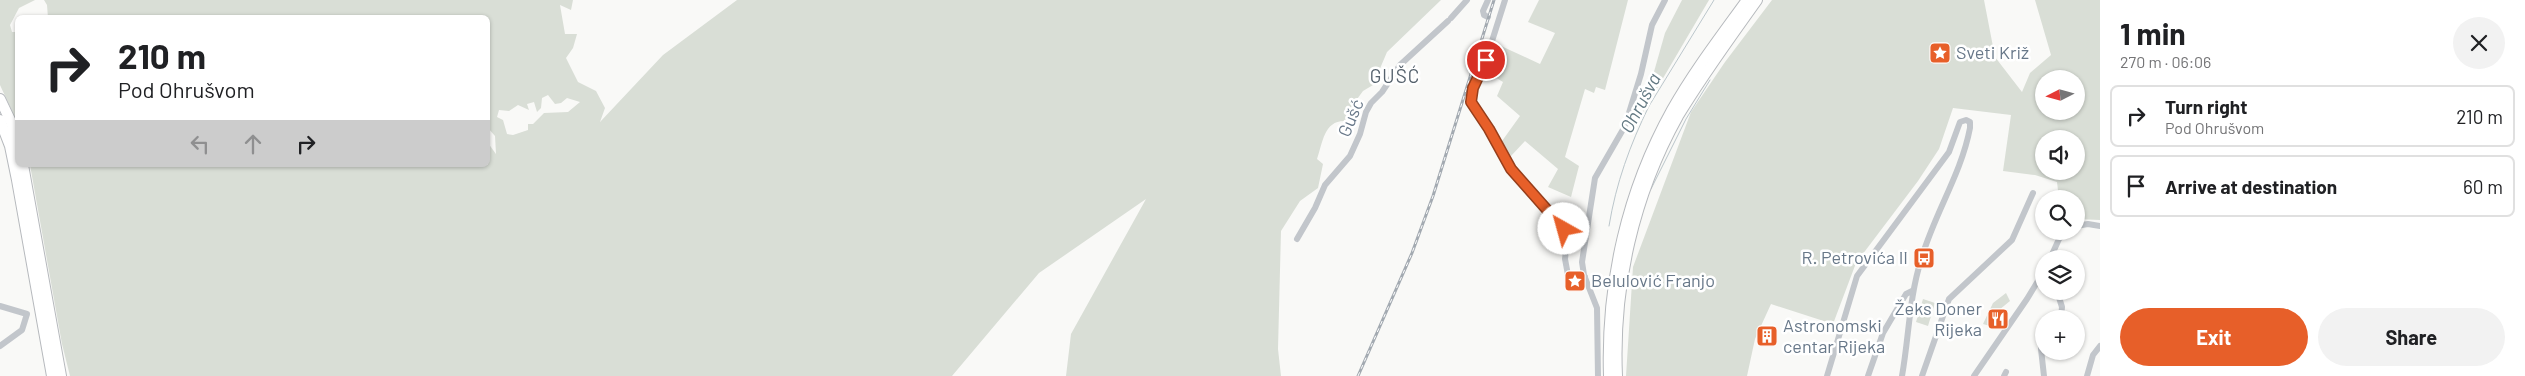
<!DOCTYPE html>
<meta charset="utf-8">
<style>
:root{--surface:#fff;--page:#f2f2f2;--text:#202124;--muted:#757577;--line:#e0e0e0;--accent:#e75f29}
body{margin:0;font-family:Barlow,sans-serif;background:var(--page);color:var(--text);height:100vh;display:flex;flex-direction:column;font-size:19px;white-space:nowrap}
*{box-sizing:border-box;margin:0}
p{font-size:16px;color:var(--muted)}
.icon{flex:none;width:28px;height:28px;fill:none;stroke:currentColor;stroke-width:2;stroke-linecap:round;stroke-linejoin:round}
.map{position:relative;flex:1;overflow:hidden}
.side{display:flex;flex-direction:column;background:var(--surface);width:425px}
.side>*{flex:none}
.top-card{position:absolute;left:15px;top:15px;width:475px;height:152px;border-radius:8px;box-shadow:0 1px 4px #0004;background:#fff;color:var(--text);overflow:hidden}
.needle{width:32px;rotate:264deg}
.fabs{position:absolute;left:2035px;top:70px;display:grid;gap:10px}
.fabs a{display:grid;place-items:center;width:50px;height:50px;border-radius:50%;background:var(--surface);box-shadow:0 1px 4px #0004;font-size:25px}
.pin{position:absolute;display:grid;place-items:center;width:42px;height:42px;color:#fff;margin:-21px;border:2px solid #fff;border-radius:50%;box-shadow:0 1px 5px #0007}
.me{position:absolute;width:55px;margin:-28px;rotate:322deg;stroke-linejoin:round;filter:drop-shadow(0 0 4px #0008)}
.turn{display:flex;align-items:center;gap:18px;height:105px;padding:0 20px;font-size:22px}
.turn .icon{width:65px;height:65px;stroke-width:2.5}
.turn b{display:block;font-size:35px;line-height:42px}
.lanes{display:flex;align-items:center;height:48px;padding:0 20px;background:#0003;justify-content:center;gap:25px;direction:ltr}
.lanes .off{opacity:.35}
.round{display:grid;place-items:center;flex:none;width:52px;height:52px;border-radius:26px;background:var(--page)}
.overview{display:flex;align-items:center;justify-content:space-between;height:85px;padding:0 20px}
h1{font-size:30px;font-weight:700;line-height:38px}
.button{display:flex;gap:10px;margin-top:auto;padding:10px 20px}
.button a{flex:1;height:58px;border-radius:30px;background:var(--accent);color:#fff;font-size:20px;font-weight:700;line-height:58px;text-align:center}
.button a+a{background:var(--page);color:var(--text)}
ul{padding:0;list-style:none}
li{display:flex;align-items:center;gap:15px;height:62px;margin:0 10px 8px;padding:0 10px;border:2px solid var(--line);border-radius:8px}
li div{flex:1}
li b{display:block;font-size:19px}
li em{font-style:normal}
main{display:flex;flex:1;min-height:0}
.map>svg:first-child{display:block}
.green{fill:#d9ded6;fill-rule:evenodd}
.lines{fill:none;stroke-linecap:round;stroke-linejoin:round}
.stream{stroke:#bbc6cb;stroke-width:1}
.highway-casing{stroke:#b6b9bd;stroke-width:12}
.minor{stroke:#c2c6cb;stroke-width:6}
.highway{stroke:#fff;stroke-width:10}
.rail-casing{stroke:#a3aab1;stroke-width:3}
.rail{stroke:#fff;stroke-width:1;stroke-dasharray:4;stroke-linecap:butt}
.route-casing{stroke:#963e1b;stroke-width:12}
.route{stroke:#e75f29;stroke-width:9}
.labels{text-anchor:middle;stroke-width:5;stroke-linejoin:round;paint-order:stroke}
.poi-label{font-size:18px;fill:#687889;stroke:#fff;text-anchor:start}
.street-label{font-size:18px;fill:#687889;stroke:#fff}
.neighbourhood-label{font-size:19px;letter-spacing:1px;fill:#56626d;stroke:#fff}
.water-label{font-size:19px;font-style:italic;fill:#637983;stroke:#fff}
</style>
<main>
<div class="map">
<svg width="2100" height="376" viewBox="0 0 2100 376">
<rect width="100%" height="100%" fill="#f9f9f7"/>
<g class="green">
<path d="M0,0H35L19,8L10,25L12,32H17V122L0,85Z"/>
<path d="M44,0H573L571,10L560,5L565,34H577L573,48L566,58L578,82L596,91L605,108L600,122L663,55L737,0H1441L1387,52L1373,85L1363,91L1352,106L1347,121C1324,119 1323,142 1317,159L1323,164L1318,188L1300,201L1281,231L1278,349L1281,376H1066L1071,334L1146,199L1039,273L952,376H70L62,344L30,165H488V143L496,154L495,136L488,128V18H48L47,5ZM548,95L555,104L561,103L567,98L580,102L568,112L544,113L533,124H528V130L513,135L507,134L503,120L497,117L499,110L509,111L518,105L529,110L527,104L534,102L537,112L541,108L542,98Z"/>
<path d="M1539,0H1628L1605,90L1596,87L1594,93L1585,89L1565,157L1579,166L1571,197L1548,187L1558,169L1525,141L1511,156L1502,141L1520,116L1497,96L1503,82L1485,71L1492,51L1498,53L1501,46L1540,64L1555,33L1528,22Z"/>
<path d="M1682,0H1709L1642,114L1665,33Z"/>
<path d="M1772,0H1984L1995,57L2022,92L2030,73L2051,55L2035,0H2100V220L2076,219V199H2059L2057,182L2035,175L2003,171L2011,115L1953,108L1939,149L1918,181L1856,263L1833,324L1771,304L1755,339L1747,376H1626L1633,267L1691,112L1725,62ZM2044,79H2076V111H2044ZM2044,139H2076V171H2044Z"/>
<path d="M2006,293L2010,301L1999,310L1990,326L1983,324L1993,303Z"/>
<path d="M1923,299L1935,303L1928,326L1916,322Z"/>
</g>
<g class="lines">
<g class="stream">
<path d="M1651,189L1686,119L1710,80"/>
<path d="M1609,226C1616,183 1630,145 1649,106L1714,0"/>
</g>
<g class="highway-casing">
<g id="highway">
<path d="M0,99L11,122L18,143"/>
<path d="M0,120L10,146L17,180L52,376"/>
<path d="M23,165L61,376"/>
<path d="M1609,376C1606,283 1627,191 1672,110C1694,71 1721,36 1747,0"/>
<path d="M1617,376C1613,286 1634,195 1678,116C1702,76 1730,38 1757,0"/>
</g>
</g>
<g class="minor">
<path d="M1505,0L1486,60L1473,89L1471,102L1489,129L1511,169L1561,225L1567,240L1565,259L1568,275L1574,278L1585,277"/>
<path d="M1488,17L1484,15L1483,11L1488,0"/>
<path d="M1451,18L1467,0"/>
<path d="M2076,226L2088,224L2100,226"/>
<path d="M1297,239L1315,208L1325,185L1350,156L1360,134L1366,112L1371,103L1382,92L1400,65L1448,21"/>
<path d="M2050,259L2059,239L2066,231"/>
<path d="M2057,291L2062,307L2061,319"/>
<path d="M0,306L27,314L22,330L0,346"/>
<path d="M1598,376L1597,308L1584,275L1582,262L1595,178L1625,126L1641,74L1652,25L1665,0"/>
<path d="M1827,376L1857,276L1949,152L1960,122L1966,120L1970,122V128C1961,175 1934,214 1921,260C1909,298 1909,337 1902,376"/>
<path d="M1868,376L1883,333L1906,294L1912,291"/>
<path d="M1922,376L1949,299L2012,240L2033,193"/>
<path d="M1974,376L2027,299L2044,271"/>
<path d="M2004,376L2006,372"/>
<path d="M2044,376L2041,349L2044,331"/>
<path d="M2087,376L2093,355L2100,346"/>
</g>
<use href="#highway" class="highway"/>
<g class="rail-casing">
<path id="rail" d="M1358,376L1412,253L1433,196L1494,0"/>
</g>
<use href="#rail" class="rail"/>
</g>
<g class="lines">
<g class="route-casing">
<path id="route" d="M1486,60L1473,88L1471,102L1489,129L1511,169L1564,229"/>
</g>
<use href="#route" class="route"/>
</g>
<defs>
<g id="sight-square" transform="scale(1.125)"><rect x="-9" y="-9" width="18" height="18" rx="4" fill="#e75f29" stroke="#fff"/><path d="M0-6L1.8-2.2L6-1.7L2.9 1.2L3.7 5.4L0 3.3L-3.7 5.4L-2.9 1.2L-6-1.7L-1.8-2.2Z" fill="#fff"/></g>
<g id="bus-square" transform="scale(1.125)"><rect x="-9" y="-9" width="18" height="18" rx="4" fill="#e75f29" stroke="#fff"/><path d="M-5-6H5V4H4V6H2V4H-2V6H-4V4H-5ZM-3.5-4V0h7V-4ZM-3.5 1.2v1.5H-2V1.2ZM2 1.2v1.5H3.5V1.2Z" fill="#fff"/></g>
<g id="restaurant-square" transform="scale(1.125)"><rect x="-9" y="-9" width="18" height="18" rx="4" fill="#e75f29" stroke="#fff"/><path d="M-5-6h1v4h1v-4h1v4h1v-4h1v5L-1.5 .5V6h-2V.5L-5-1ZM5-6V6H3V1.5H1.5Q1.5-4 5-6Z" fill="#fff"/></g>
<g id="building-square" transform="scale(1.125)"><rect x="-9" y="-9" width="18" height="18" rx="4" fill="#e75f29" stroke="#fff"/><path d="M-4-6H4V6H1V3H-1V6H-4ZM-2.5-4.3h1.7v1.8h-1.7ZM.8-4.3h1.7v1.8H.8ZM-2.5-1h1.7V.8h-1.7ZM.8-1h1.7V.8H.8Z" fill="#fff"/></g>
</defs>
<g fill-rule="evenodd">
<use href="#sight-square" x="1940" y="53"/>
<use href="#bus-square" x="1924" y="258"/>
<use href="#sight-square" x="1575" y="281"/>
<use href="#restaurant-square" x="1998" y="319"/>
<use href="#building-square" x="1767" y="336"/>
</g>
<g class="labels">
<g class="poi-label">
<text x="1956" y="59">Sveti Križ</text>
<text x="1908" y="264" text-anchor="end">R. Petrovića II</text>
<text x="1591" y="287">Belulović Franjo</text>
<text x="1982" y="315" text-anchor="end">Žeks Doner<tspan x="1982" dy="21">Rijeka</tspan></text>
<text x="1783" y="332">Astronomski<tspan x="1783" dy="21">centar Rijeka</tspan></text>
</g>
<g class="street-label">
<text transform="translate(1351 118) rotate(-67)" y="6">Gušć</text>
</g>
<g class="neighbourhood-label">
<text x="1395" y="83">GUŠĆ</text>
</g>
<g class="water-label">
<text transform="translate(1640 103) rotate(-62)" y="7">Ohrušva</text>
</g>
</g>
</svg>
<div class="fabs">
<a><svg class="needle" viewBox="-14 -14 28 28"><path d="M0-13l5 13h-10z" fill="#e53935"/><path d="M0 13l5-13h-10z" fill="#757577"/></svg></a>
<a><svg class="icon" aria-label="sound" viewBox="0 0 24 24"><path d="M4 9h4l5-4v14l-5-4H4zM17 9q2 3 0 6"/></svg></a>
<a><svg class="icon" aria-label="search" viewBox="0 0 24 24"><circle cx="10" cy="10" r="6"/><path d="M15 15l6 6"/></svg></a>
<a><svg class="icon" aria-label="layers" viewBox="0 0 24 24"><path d="M12 4l9 5-9 5-9-5zM3 14l9 5 9-5"/></svg></a>
<a>+</a>
</div>
<div class="pin" style="left:1486px;top:60px;background:#d93025"><svg class="icon" aria-label="arrive" viewBox="0 0 24 24"><path d="M6 21V4h12l-3 4 3 4H6"/></svg></div>
<svg class="me" style="left:1564px;top:229px" viewBox="-20 -20 40 40"><circle r="19" fill="#fff"/><path d="M0-13L10 11 0 6-10 11z" fill="#e75f29"/></svg>
<div class="top-card">
<div class="turn"><svg class="icon" aria-label="right" viewBox="0 0 24 24"><path d="M7 20v-9h11M14 6l5 5-5 5"/></svg><div><b>210 m</b>Pod Ohrušvom</div></div>
<div class="lanes"><svg class="icon off" aria-label="left" viewBox="0 0 24 24"><path d="M17 20v-9H6M10 6l-5 5 5 5"/></svg><svg class="icon off" aria-label="ahead" viewBox="0 0 24 24"><path d="M12 20V5M6 11l6-6 6 6"/></svg><svg class="icon" aria-label="right" viewBox="0 0 24 24"><path d="M7 20v-9h11M14 6l5 5-5 5"/></svg></div>
</div>
</div>
<section class="side">
<div class="overview"><div><h1>1 min</h1><p>270 m · 06:06</p></div><a class="round"><svg class="icon" aria-label="close" viewBox="0 0 24 24"><path d="M6 6l12 12M18 6L6 18"/></svg></a></div>
<ul>
<li><svg class="icon" aria-label="right" viewBox="0 0 24 24"><path d="M7 20v-9h11M14 6l5 5-5 5"/></svg><div><b>Turn right</b><p>Pod Ohrušvom</p></div><em>210 m</em></li>
<li><svg class="icon" aria-label="arrive" viewBox="0 0 24 24"><path d="M6 21V4h12l-3 4 3 4H6"/></svg><div><b>Arrive at destination</b></div><em>60 m</em></li>
</ul>
<div class="button"><a>Exit</a><a>Share</a></div>
</section>
</main>
